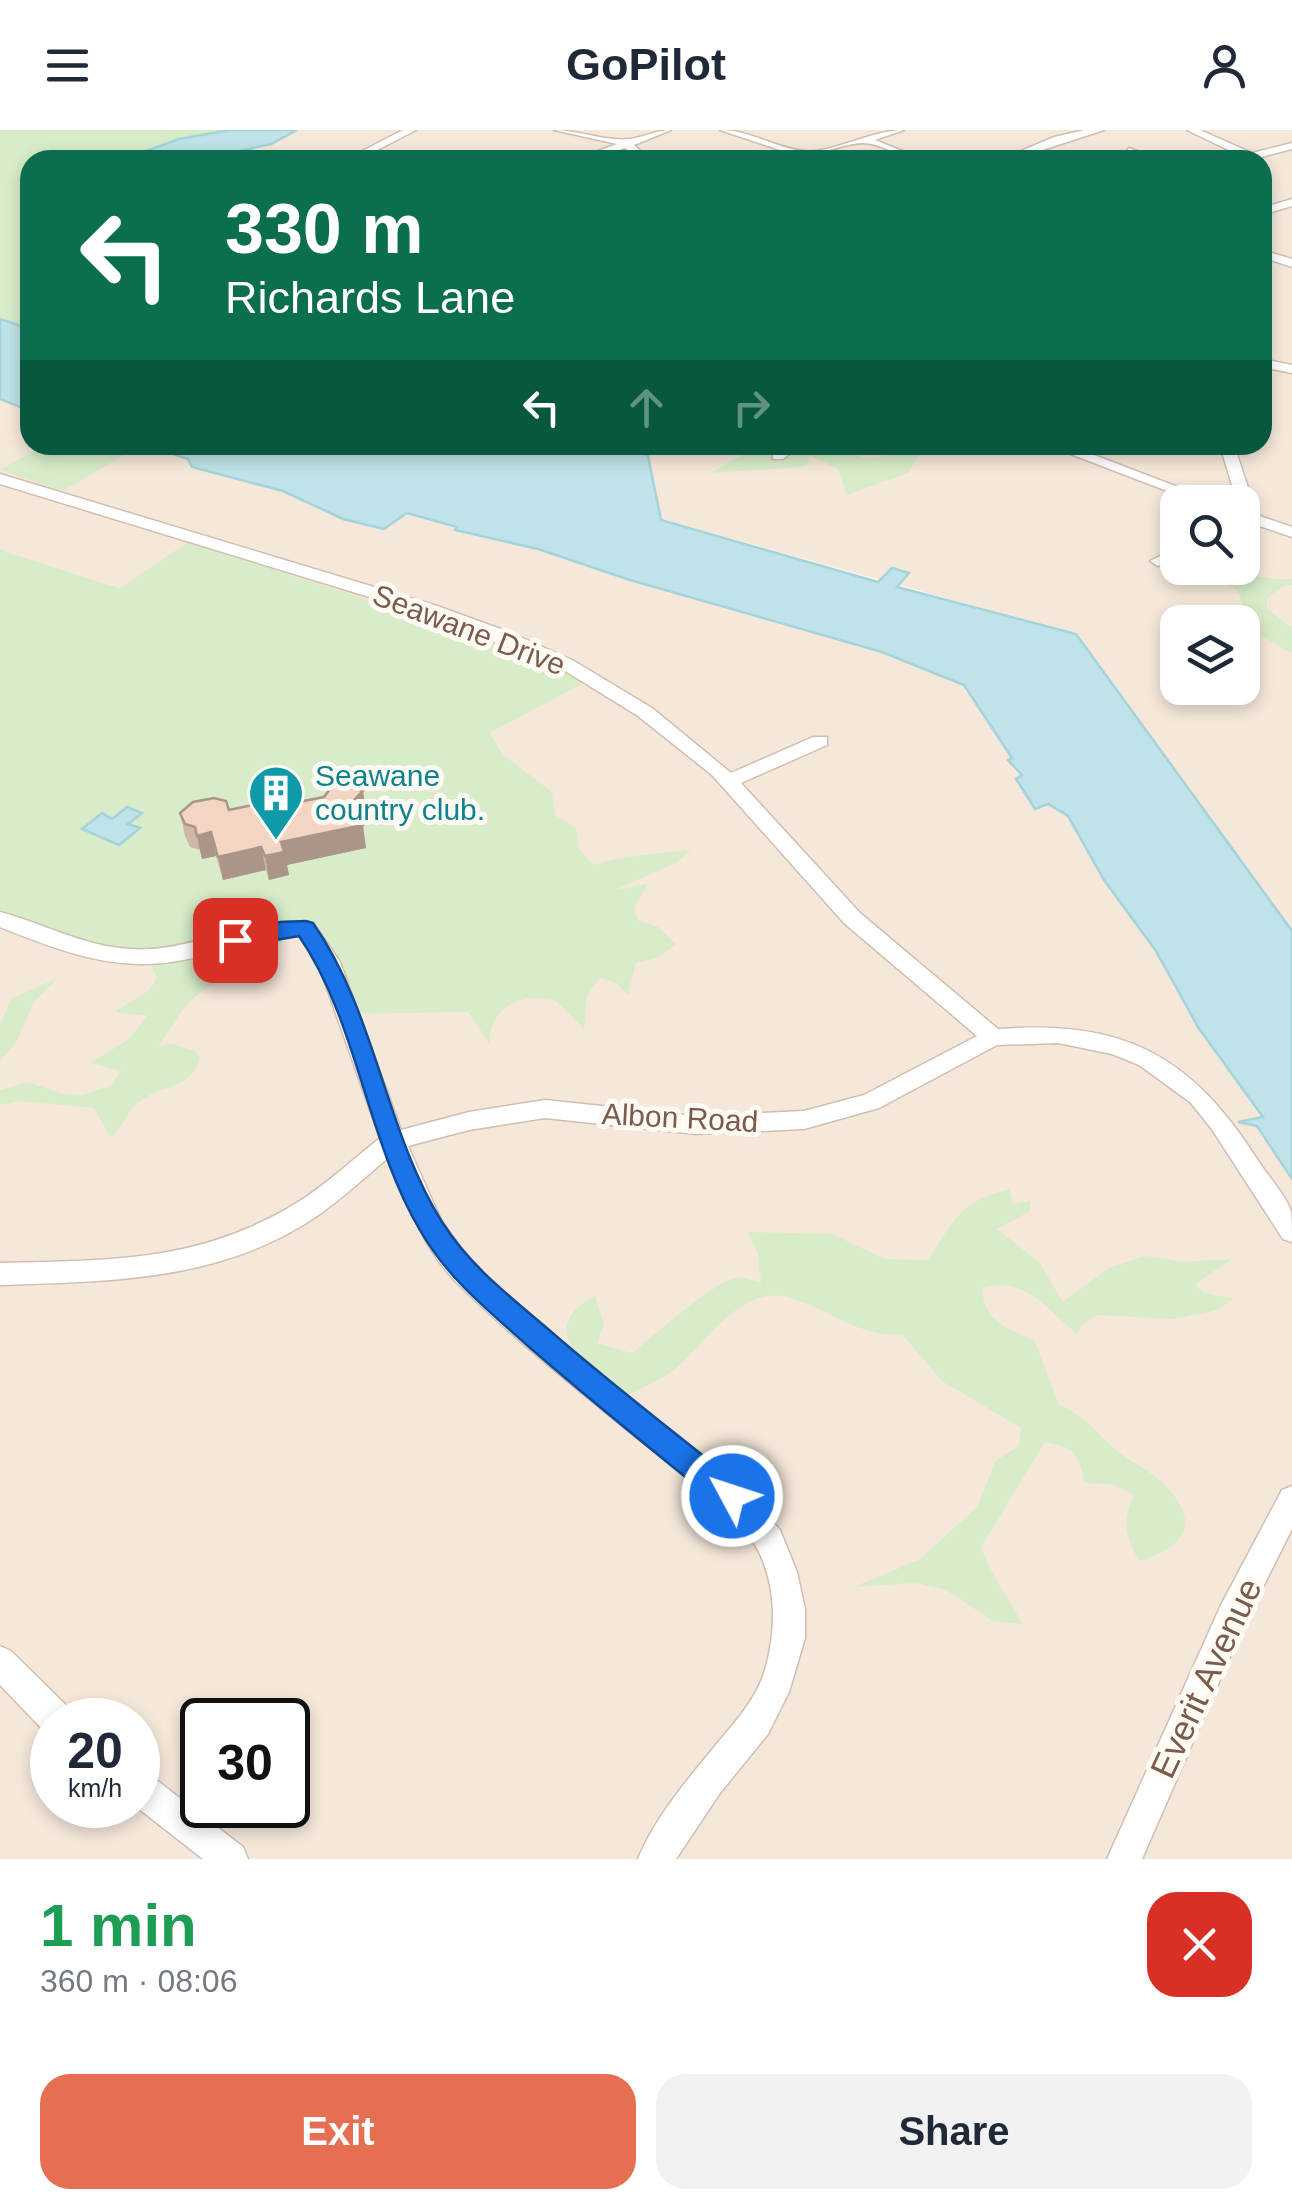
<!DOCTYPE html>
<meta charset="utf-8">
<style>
:root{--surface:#fff;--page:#f2f2f3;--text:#1f2937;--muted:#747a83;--accent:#e76f51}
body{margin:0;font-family:Helvetica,sans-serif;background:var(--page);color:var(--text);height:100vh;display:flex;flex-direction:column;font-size:38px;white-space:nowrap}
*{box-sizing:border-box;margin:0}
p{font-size:32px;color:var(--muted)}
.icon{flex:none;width:55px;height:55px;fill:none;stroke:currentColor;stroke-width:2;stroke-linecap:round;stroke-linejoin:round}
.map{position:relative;height:1729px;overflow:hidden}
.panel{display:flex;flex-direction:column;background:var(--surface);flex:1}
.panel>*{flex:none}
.guide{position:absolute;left:20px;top:20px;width:1252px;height:305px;border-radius:30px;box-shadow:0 5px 15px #0003;background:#0b6e4f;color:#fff;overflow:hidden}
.tools{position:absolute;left:1160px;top:355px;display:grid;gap:20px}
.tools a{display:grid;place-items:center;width:100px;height:100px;border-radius:20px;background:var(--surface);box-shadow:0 5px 15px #0003;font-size:50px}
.speed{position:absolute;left:30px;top:1568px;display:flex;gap:20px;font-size:50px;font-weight:700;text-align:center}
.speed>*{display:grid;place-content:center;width:130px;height:130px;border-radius:50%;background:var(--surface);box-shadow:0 5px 15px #0003;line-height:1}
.speed small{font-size:25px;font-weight:400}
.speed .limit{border:5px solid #111;border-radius:15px;background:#fff;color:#111}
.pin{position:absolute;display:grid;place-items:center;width:85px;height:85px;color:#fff;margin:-42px;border-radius:20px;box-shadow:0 5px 15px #0006}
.me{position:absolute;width:110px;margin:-55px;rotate:310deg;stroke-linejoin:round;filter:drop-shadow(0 0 8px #0008)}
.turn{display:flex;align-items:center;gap:35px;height:210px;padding:0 40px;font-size:45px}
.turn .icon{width:130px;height:130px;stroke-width:2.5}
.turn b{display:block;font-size:70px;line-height:85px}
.lanes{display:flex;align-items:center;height:95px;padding:0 40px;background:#0003;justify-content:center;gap:50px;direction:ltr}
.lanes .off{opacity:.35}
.round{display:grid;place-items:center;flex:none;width:105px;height:105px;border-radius:30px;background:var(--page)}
.summary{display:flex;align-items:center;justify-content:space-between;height:170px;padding:0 40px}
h1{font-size:60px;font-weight:700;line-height:75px;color:#1e9e55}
.primary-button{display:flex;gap:20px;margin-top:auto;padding:20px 40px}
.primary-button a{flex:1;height:115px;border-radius:30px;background:var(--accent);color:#fff;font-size:40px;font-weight:700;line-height:115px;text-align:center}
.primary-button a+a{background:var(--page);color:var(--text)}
header{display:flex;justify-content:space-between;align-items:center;height:130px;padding:0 40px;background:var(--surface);font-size:45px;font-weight:700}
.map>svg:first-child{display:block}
.residential{fill:#f5e8da;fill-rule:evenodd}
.green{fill:#d8ecc9}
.water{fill:#bfe3e8;stroke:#a5d3da;stroke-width:2.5}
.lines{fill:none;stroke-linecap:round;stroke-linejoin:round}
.minor-casing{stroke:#d1beb0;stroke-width:3}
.minor{fill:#fff;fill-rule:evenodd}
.wall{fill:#d1b7a8}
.shaded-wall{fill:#aa9588}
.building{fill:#f3d5c3;stroke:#aa9588;stroke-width:2.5}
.route{fill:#1a73e8;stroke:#114b97;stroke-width:2.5}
.labels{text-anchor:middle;stroke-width:10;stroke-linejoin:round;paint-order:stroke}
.street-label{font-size:30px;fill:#7a5c4d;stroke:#fffaf3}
.culture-label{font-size:30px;fill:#0d838f;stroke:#fffaf3;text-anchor:start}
.near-street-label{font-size:35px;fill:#7a5c4d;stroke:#fffaf3}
</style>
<header><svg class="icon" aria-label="menu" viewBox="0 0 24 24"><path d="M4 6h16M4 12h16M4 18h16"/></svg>GoPilot<svg class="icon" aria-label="person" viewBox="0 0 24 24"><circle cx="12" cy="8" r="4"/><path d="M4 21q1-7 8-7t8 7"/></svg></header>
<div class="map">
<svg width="1292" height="1729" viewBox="0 0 1292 1729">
<rect width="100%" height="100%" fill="#fdf6ec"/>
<g class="residential">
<path d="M297,0H1292V801L1076,504L661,389L648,326L629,315H1262V30H219L231,23L271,14ZM1178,372H1242V438H1178ZM1178,492H1242V558H1178Z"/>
<path d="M0,269L30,281V315H146L188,329L193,337L283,361L343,389L384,399L406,383L458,397L456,400L538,419L631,450L882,522L964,555L1013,629L1009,631L1022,646L1016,649L1035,679L1047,674L1068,686L1104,750L1156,821L1198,897L1264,988L1248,989L1249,996H1257L1292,1049V1729H0V790L503,625L490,603L586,552L120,458L0,420ZM52,1590H138V1675H52ZM202,1590H288V1675H202Z"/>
</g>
<g class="green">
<path d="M0,0H230L179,9L122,30H30V199L0,189Z"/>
<path d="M44,315H120L134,319L63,361L0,340Z"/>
<path d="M760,315H846C861,333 874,329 894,323L899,315H924L908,343L847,365L838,339L809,325L808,334L803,337L710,343Z"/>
<path d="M188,412L497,511L588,551L490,603L503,625L552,662L555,685L576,698L579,719L593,735C624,724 658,725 691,719L676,733L615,760L648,754L634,778L638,790L658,797L676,814L660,827L636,833L628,865L616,853L601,848C581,866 587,876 584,899L556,871C523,862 488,876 490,914L468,882L347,884L312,802L139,831L0,790V420L120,458Z"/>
<path d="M1201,438C1236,437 1255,451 1292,449V455L1283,456L1267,468V478L1292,498V523L1261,506L1250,494L1238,461L1208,444L1180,450Z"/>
<path d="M283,811C259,836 223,844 196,866C179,879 172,900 158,916L173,914L195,921L200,928C192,958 164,955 142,970C126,979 126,997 110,1007L94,978L20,971L0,975V960L27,952L64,964L82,965L110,956L121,941L90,933L128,910L147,886L115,882L149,860L157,848L150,832Z"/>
<path d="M58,848L34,872L16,913L0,931V894L12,868Z"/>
<path d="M1009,1059L1013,1074L1030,1070V1081L997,1099L1039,1132L1063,1172L1109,1138L1146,1126L1182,1132L1232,1129L1195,1154L1203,1162L1234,1169L1214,1181L1172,1189L1098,1185L1082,1195L1077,1204C1046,1179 1025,1145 982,1158C984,1192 1008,1198 1035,1211L1059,1275C1084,1284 1094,1301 1114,1318C1129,1332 1151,1340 1165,1355C1203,1395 1184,1417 1139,1431C1126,1407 1121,1390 1135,1365L1111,1354L1084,1353C1080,1324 1074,1317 1045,1312L981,1417C991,1446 1009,1467 1022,1494L993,1491L946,1460L916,1453L853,1457L919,1430L978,1376L995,1331L1019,1316L1021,1298L942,1251L902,1204C856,1208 828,1177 786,1167C740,1156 705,1214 674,1240C658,1252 637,1260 619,1269C590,1242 532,1197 595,1166L604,1195L597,1213L632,1223C653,1207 715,1150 738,1147C745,1147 754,1151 761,1153L758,1124L748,1102L832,1104L885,1129L928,1130C954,1091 959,1071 1009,1059Z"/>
</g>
<g class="water">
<path d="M230,0H297L271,14L231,23L219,30H122L179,9Z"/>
<path d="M0,189L30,199V281L0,269Z"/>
<path d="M146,315H629L648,326L661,390L878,452L892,438L909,443L897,457L1076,504L1292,801V1049L1257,996L1238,992L1263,987L1198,897L1156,821L1104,750L1068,686L1048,674L1035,679L1016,649L1022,645L1008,630L1012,628L964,555L882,522L630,450L538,419L455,400L457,397L407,383L384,399L343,389L283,361L192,337L188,329Z"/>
<path d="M127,677L142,683L128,694L140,698L119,715L82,699L102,683L112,689Z"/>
</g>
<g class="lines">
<g class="minor-casing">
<g id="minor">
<path d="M403,0H416L358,30H345Z"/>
<path d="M554,0C578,0 607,12 630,9C645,7 656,0 671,0L634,15L650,30H639L625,18L589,30H574L617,14Z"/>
<path d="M720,0C750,0 775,18 804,21C830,24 872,0 904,0L875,10L924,30C902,30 883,13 863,13C836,14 812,30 785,30L795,25Z"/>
<path d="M1085,0H1104L1024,26L1033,30L1009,26L1054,7Z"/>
<path d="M1187,0H1200L1252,23L1292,13V19L1250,30H1232L1241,26Z"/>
<path d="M1129,18L1155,28L1156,30H1142L1125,23Z"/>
<path d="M1292,69V76L1262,85V78Z"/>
<path d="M1262,120L1292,129V137L1262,127Z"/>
<path d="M1262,229L1292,235V243L1262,237Z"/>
<path d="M784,315H800L783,329H773V323Z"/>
<path d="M1047,315H1068L1217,372H1196Z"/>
<path d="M1220,315H1234L1257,385L1292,397V407L1251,393L1242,396V372H1237Z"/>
<path d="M0,344L437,476L509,502L574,531L652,578L731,643L813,607H827V615L741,653L860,783L998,899C1123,890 1190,924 1257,1029C1267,1045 1285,1064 1291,1081C1292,1090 1292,1103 1292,1112L1283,1109L1211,998L1190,972L1139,935L1112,924L1058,913L997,915L879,978L804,999L696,1004L545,988L469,1000L408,1016L441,1090L474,1136L606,1250L742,1357L780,1400L797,1442L805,1479V1508L789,1562L768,1604L720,1663L676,1729H638C654,1689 687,1650 715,1616C734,1593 756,1570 765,1540C776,1502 777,1459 759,1422C735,1374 678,1340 637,1308C577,1259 514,1209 458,1154C424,1120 407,1072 388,1028C365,1047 342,1069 317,1086C220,1152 111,1151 0,1155V1133C109,1130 198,1133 295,1074C325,1056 352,1030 380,1008L318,833L299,806C255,809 214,826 171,832C111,841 54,819 0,797V782C52,796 95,823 151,819C196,817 274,783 313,793L340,832L401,1000L469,982L545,970L696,986L804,981L864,965L977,906L844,793L712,645L638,586L562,539L425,484L0,354Z"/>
<path d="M1178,417V428L1158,436L1150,431Z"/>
<path d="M1292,1356V1399L1243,1497L1142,1729H1107L1221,1475L1282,1360Z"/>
<path d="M0,1516L11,1521L69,1578L73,1590H52V1604L45,1602L0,1555Z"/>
<path d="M138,1640L150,1645L243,1717L248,1729H203L134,1675H138Z"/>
</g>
</g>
<use href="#minor" class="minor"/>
</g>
<path class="wall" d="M363,661L366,684L361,690L366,718L287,735L289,745L269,750L266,740L223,750L216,726L202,729L200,720L190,717L185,706L180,683L229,680L293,673Z"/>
<g class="shaded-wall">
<path d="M363,661L366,684L357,694L353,671Z"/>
<path d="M363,695L366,718L287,735L289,745L269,750L265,726L281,712Z"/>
<path d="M211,702L216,726L202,729L197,706Z"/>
<path d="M261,717L266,740L223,750L218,727Z"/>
</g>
<path class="building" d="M339,655L363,661L353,671L363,695L281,712L284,722L265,726L261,717L218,727L211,702L197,706L195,697L185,694L180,683L193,672L214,668L226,671L229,680L291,667L293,673L324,667L332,656Z"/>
<path class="route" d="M306,791L313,793C376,883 385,1001 442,1092C470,1136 509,1166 548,1199C611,1254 677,1305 743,1357L747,1366L743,1376L732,1380L721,1376C656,1323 591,1271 528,1216C488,1180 447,1148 420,1100C367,1011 357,890 299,806L235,817L224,810L227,805L280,792Z"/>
<defs>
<g id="building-pin" transform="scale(2.875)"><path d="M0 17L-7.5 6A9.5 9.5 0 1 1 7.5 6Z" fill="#0f9aa8" stroke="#fffaf3"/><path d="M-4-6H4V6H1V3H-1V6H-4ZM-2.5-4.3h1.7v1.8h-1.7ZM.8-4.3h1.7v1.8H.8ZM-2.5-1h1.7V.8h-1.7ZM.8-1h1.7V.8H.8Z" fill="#fff"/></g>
</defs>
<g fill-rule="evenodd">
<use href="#building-pin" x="276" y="663"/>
</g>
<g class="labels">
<g class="street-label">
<text transform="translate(469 500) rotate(21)" y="10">Seawane Drive</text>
<text transform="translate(680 988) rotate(3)" y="10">Albon Road</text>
</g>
<g class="culture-label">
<text x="315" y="656">Seawane<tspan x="315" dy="34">country club.</tspan></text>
</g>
<g class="near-street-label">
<text transform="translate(1206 1548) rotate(-65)" y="12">Everit Avenue</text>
</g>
</g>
</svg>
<div class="tools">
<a><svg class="icon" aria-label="search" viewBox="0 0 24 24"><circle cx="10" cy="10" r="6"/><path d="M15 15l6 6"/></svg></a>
<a><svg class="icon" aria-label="layers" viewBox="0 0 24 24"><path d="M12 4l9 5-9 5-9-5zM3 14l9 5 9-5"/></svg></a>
</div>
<div class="speed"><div>20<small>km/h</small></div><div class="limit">30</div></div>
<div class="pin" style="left:235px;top:810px;background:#d93025"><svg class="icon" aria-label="arrive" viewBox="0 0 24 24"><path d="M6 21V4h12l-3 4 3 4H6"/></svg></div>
<svg class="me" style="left:732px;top:1366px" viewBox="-20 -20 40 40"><circle r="17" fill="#1a73e8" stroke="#fff" stroke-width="3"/><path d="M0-11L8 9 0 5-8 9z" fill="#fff"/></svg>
<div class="guide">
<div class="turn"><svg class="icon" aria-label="left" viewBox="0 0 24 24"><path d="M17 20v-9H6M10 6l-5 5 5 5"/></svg><div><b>330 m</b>Richards Lane</div></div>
<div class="lanes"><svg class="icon" aria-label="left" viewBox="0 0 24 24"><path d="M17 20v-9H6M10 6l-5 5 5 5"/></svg><svg class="icon off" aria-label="ahead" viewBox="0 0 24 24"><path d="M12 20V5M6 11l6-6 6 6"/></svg><svg class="icon off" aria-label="right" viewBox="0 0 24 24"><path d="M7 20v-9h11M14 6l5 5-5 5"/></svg></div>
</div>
</div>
<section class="panel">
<div class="summary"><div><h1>1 min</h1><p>360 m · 08:06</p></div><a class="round" style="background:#d93025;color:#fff"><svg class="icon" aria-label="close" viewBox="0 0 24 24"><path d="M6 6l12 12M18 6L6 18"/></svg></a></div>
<div class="primary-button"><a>Exit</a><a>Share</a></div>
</section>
